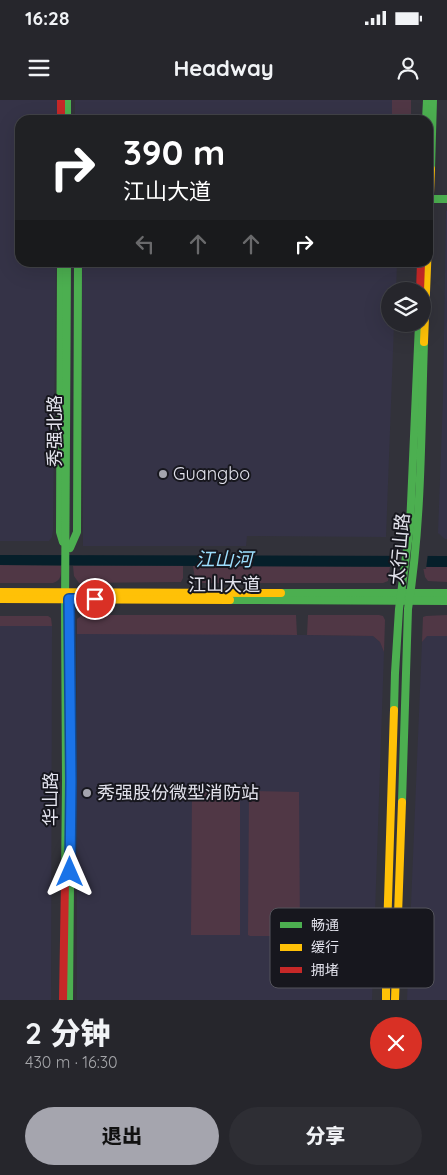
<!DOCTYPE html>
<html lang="zh">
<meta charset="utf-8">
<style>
:root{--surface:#26262c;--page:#2e2e34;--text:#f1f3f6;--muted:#a4a5a9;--line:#424348;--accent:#a5a5ae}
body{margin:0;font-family:Quicksand,"Noto Sans SC",sans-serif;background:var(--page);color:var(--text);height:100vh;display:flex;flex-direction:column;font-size:19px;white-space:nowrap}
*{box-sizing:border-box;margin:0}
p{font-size:16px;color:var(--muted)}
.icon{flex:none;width:28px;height:28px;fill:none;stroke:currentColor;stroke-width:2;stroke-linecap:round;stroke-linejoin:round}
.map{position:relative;height:900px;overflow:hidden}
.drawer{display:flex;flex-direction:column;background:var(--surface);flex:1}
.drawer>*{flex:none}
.guide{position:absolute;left:15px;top:15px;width:418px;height:152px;border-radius:15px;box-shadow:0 5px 20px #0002,0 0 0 1px var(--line);background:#202124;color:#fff;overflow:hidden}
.buttons{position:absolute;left:381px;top:182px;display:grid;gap:10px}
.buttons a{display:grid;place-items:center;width:50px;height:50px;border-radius:50%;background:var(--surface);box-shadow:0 5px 20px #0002,0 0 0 1px var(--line);font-size:25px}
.pin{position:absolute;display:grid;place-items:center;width:42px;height:42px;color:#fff;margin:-21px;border:2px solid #fff;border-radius:50%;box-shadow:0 1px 5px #0007}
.me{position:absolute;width:55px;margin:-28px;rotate:0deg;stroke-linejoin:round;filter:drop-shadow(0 0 4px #0008)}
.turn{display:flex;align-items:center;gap:18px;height:105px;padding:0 25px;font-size:22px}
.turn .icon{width:65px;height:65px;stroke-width:2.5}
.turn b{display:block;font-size:35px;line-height:42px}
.lanes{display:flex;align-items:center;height:48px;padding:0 25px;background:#0003;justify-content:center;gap:25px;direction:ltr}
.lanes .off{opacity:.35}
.round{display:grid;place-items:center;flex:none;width:52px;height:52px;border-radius:26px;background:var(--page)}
.headline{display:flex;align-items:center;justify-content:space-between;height:85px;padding:0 25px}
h1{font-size:30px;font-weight:800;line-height:38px}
.primary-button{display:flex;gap:10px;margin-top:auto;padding:10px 25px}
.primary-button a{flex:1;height:58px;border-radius:30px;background:var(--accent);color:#111;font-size:20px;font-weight:800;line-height:58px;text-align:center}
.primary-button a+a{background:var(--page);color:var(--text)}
.status{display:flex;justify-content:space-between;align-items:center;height:35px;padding:0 25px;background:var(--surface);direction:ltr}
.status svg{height:14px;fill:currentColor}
header{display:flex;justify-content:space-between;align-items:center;height:65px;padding:0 25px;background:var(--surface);font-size:22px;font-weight:800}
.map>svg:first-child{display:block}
.built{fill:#353347}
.green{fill:#503745}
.water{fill:#061f2a}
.pier{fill:#32323a}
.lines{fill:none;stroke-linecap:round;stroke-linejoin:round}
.fast{stroke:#4caf50;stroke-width:8}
.slow{stroke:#ffc107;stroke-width:8}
.jam{stroke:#c62828;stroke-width:8}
.route-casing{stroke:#114b97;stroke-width:12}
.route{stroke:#1a73e8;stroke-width:9}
.poi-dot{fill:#a5a5ae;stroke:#17171e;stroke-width:2}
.labels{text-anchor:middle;stroke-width:4;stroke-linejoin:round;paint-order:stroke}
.street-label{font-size:18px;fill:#e3e3ed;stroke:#17171e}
.poi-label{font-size:18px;fill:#e3e3ed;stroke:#17171e;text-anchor:start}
.water-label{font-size:19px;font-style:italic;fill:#9cdefd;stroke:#17171e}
.key{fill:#17171e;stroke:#54545c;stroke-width:1}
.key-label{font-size:14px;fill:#e3e3ed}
</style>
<div class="status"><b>16:28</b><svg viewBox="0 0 49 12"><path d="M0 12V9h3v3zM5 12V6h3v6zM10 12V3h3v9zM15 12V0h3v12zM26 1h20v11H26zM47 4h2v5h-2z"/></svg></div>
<header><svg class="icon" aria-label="menu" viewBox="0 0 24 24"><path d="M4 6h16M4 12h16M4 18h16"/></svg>Headway<svg class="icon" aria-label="person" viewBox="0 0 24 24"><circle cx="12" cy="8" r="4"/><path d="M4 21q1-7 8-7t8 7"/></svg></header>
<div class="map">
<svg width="447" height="900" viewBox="0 0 447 900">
<rect width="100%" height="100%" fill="#32323a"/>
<g class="built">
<path d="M0,0H57V20H20V162L56,163L53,431L52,437L49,441H0Z"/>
<rect x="75" y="0" width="317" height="20"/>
<path d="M446,111H447V439H445L438,433L443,298Z"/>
<path d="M82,163H397L396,191H390V224H394L386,437L247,436L246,446H83Z"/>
<path d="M0,526H52L51,900H0Z"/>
<path d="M77,534H242L373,536L380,542L384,552L372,900H77Z"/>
<path d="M426,536H447V900H407L422,542Z"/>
</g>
<g class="green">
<rect x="392" y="0" width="19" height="19"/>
<path d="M0,465L61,466C61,474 62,480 53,483H0Z"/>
<path d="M73,466H183V478L181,482H177L79,483L74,476Z"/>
<path d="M193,466L390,467L388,481L383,483H200L195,479Z"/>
<path d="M423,467H447V482L428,481L425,477Z"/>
<path d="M84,515H296L297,535L77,534V519L81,516Z"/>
<path d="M308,515H379L383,516L385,520L384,552L380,542L373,536L307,535Z"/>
<path d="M447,515V536H427L422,542L423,517L426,516Z"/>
<path d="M0,516H48L51,518L52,526H0Z"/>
<path d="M192,690H240V835H191Z"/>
<path d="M250,691L299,692L300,834L298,836H250L248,835L249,692Z"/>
</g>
<path class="water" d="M0,455L447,456V467L0,465Z"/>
<path class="pier" d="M392,453H428L426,469H390Z"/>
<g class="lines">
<g class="fast">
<path d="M67,0V20"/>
<path d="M426,20L427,0"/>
<path d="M431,69L433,0"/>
<path d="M428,99H447"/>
<path d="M61,162L60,432L63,442"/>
<path d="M70,448L77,432L78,162"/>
<path d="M281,493H447"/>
<path d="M230,500L447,501"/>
<path d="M394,610L395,573L399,509L410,426L419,224"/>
<path d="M402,702L408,509C422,421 421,331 424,242"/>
<path d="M65,780L66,681L65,510L67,162"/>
<path d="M69,900L70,785"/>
</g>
<g class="slow">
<path d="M424,242L431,69"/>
<path d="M0,492L281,493"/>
<path d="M0,499L230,500"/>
<path d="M386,900V864L394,610"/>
<path d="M395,900L402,702"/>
</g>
<g class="jam">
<path d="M61,0V20"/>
<path d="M420,191L421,162"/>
<path d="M63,900L65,780"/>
</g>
</g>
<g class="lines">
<g class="route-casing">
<path id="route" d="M70,772L71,681L69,499H95"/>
</g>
<use href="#route" class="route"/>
</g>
<g class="poi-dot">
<circle cx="163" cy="374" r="5"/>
<circle cx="87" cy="693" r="5"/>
</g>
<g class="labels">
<g class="street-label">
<text transform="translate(55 331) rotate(-90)" y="6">秀强北路</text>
<text transform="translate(400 449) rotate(-85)" y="6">太行山路</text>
<text x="224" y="491">江山大道</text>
<text transform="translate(51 699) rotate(-90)" y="6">华山路</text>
</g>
<g class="poi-label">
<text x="173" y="380">Guangbo</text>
<text x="97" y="699">秀强股份微型消防站</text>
</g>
<g class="water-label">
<text x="224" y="466">江山河</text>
</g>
</g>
<rect x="270" y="808" width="164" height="80" rx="8" class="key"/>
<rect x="280" y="822" width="22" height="6" fill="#4caf50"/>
<rect x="280" y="844" width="22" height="7" fill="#ffc107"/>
<rect x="280" y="867" width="22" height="6" fill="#c62828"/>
<g class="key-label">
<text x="311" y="830">畅通</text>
<text x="311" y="852">缓行</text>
<text x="311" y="875">拥堵</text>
</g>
</svg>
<div class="buttons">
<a><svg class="icon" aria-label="layers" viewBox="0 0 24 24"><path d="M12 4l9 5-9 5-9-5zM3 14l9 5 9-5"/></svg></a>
</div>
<div class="pin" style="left:95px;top:499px;background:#d93025"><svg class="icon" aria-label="arrive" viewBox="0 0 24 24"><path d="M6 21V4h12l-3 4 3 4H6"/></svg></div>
<svg class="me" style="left:70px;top:772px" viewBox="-20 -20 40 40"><path d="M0-17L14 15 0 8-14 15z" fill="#1a73e8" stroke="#fff" stroke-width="4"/></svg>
<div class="guide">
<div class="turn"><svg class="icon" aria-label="right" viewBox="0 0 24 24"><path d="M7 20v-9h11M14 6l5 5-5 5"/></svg><div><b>390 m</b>江山大道</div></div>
<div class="lanes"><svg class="icon off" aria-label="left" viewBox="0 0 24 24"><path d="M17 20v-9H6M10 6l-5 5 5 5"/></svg><svg class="icon off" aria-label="ahead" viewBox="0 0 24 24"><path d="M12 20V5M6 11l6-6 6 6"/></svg><svg class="icon off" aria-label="ahead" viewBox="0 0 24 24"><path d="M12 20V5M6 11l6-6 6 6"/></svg><svg class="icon" aria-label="right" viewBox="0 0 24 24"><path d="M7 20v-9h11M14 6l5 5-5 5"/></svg></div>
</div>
</div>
<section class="drawer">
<div class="headline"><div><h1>2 分钟</h1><p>430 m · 16:30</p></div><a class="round" style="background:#d93025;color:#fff"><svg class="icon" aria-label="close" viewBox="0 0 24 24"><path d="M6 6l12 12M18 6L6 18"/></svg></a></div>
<div class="primary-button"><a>退出</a><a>分享</a></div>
</section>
